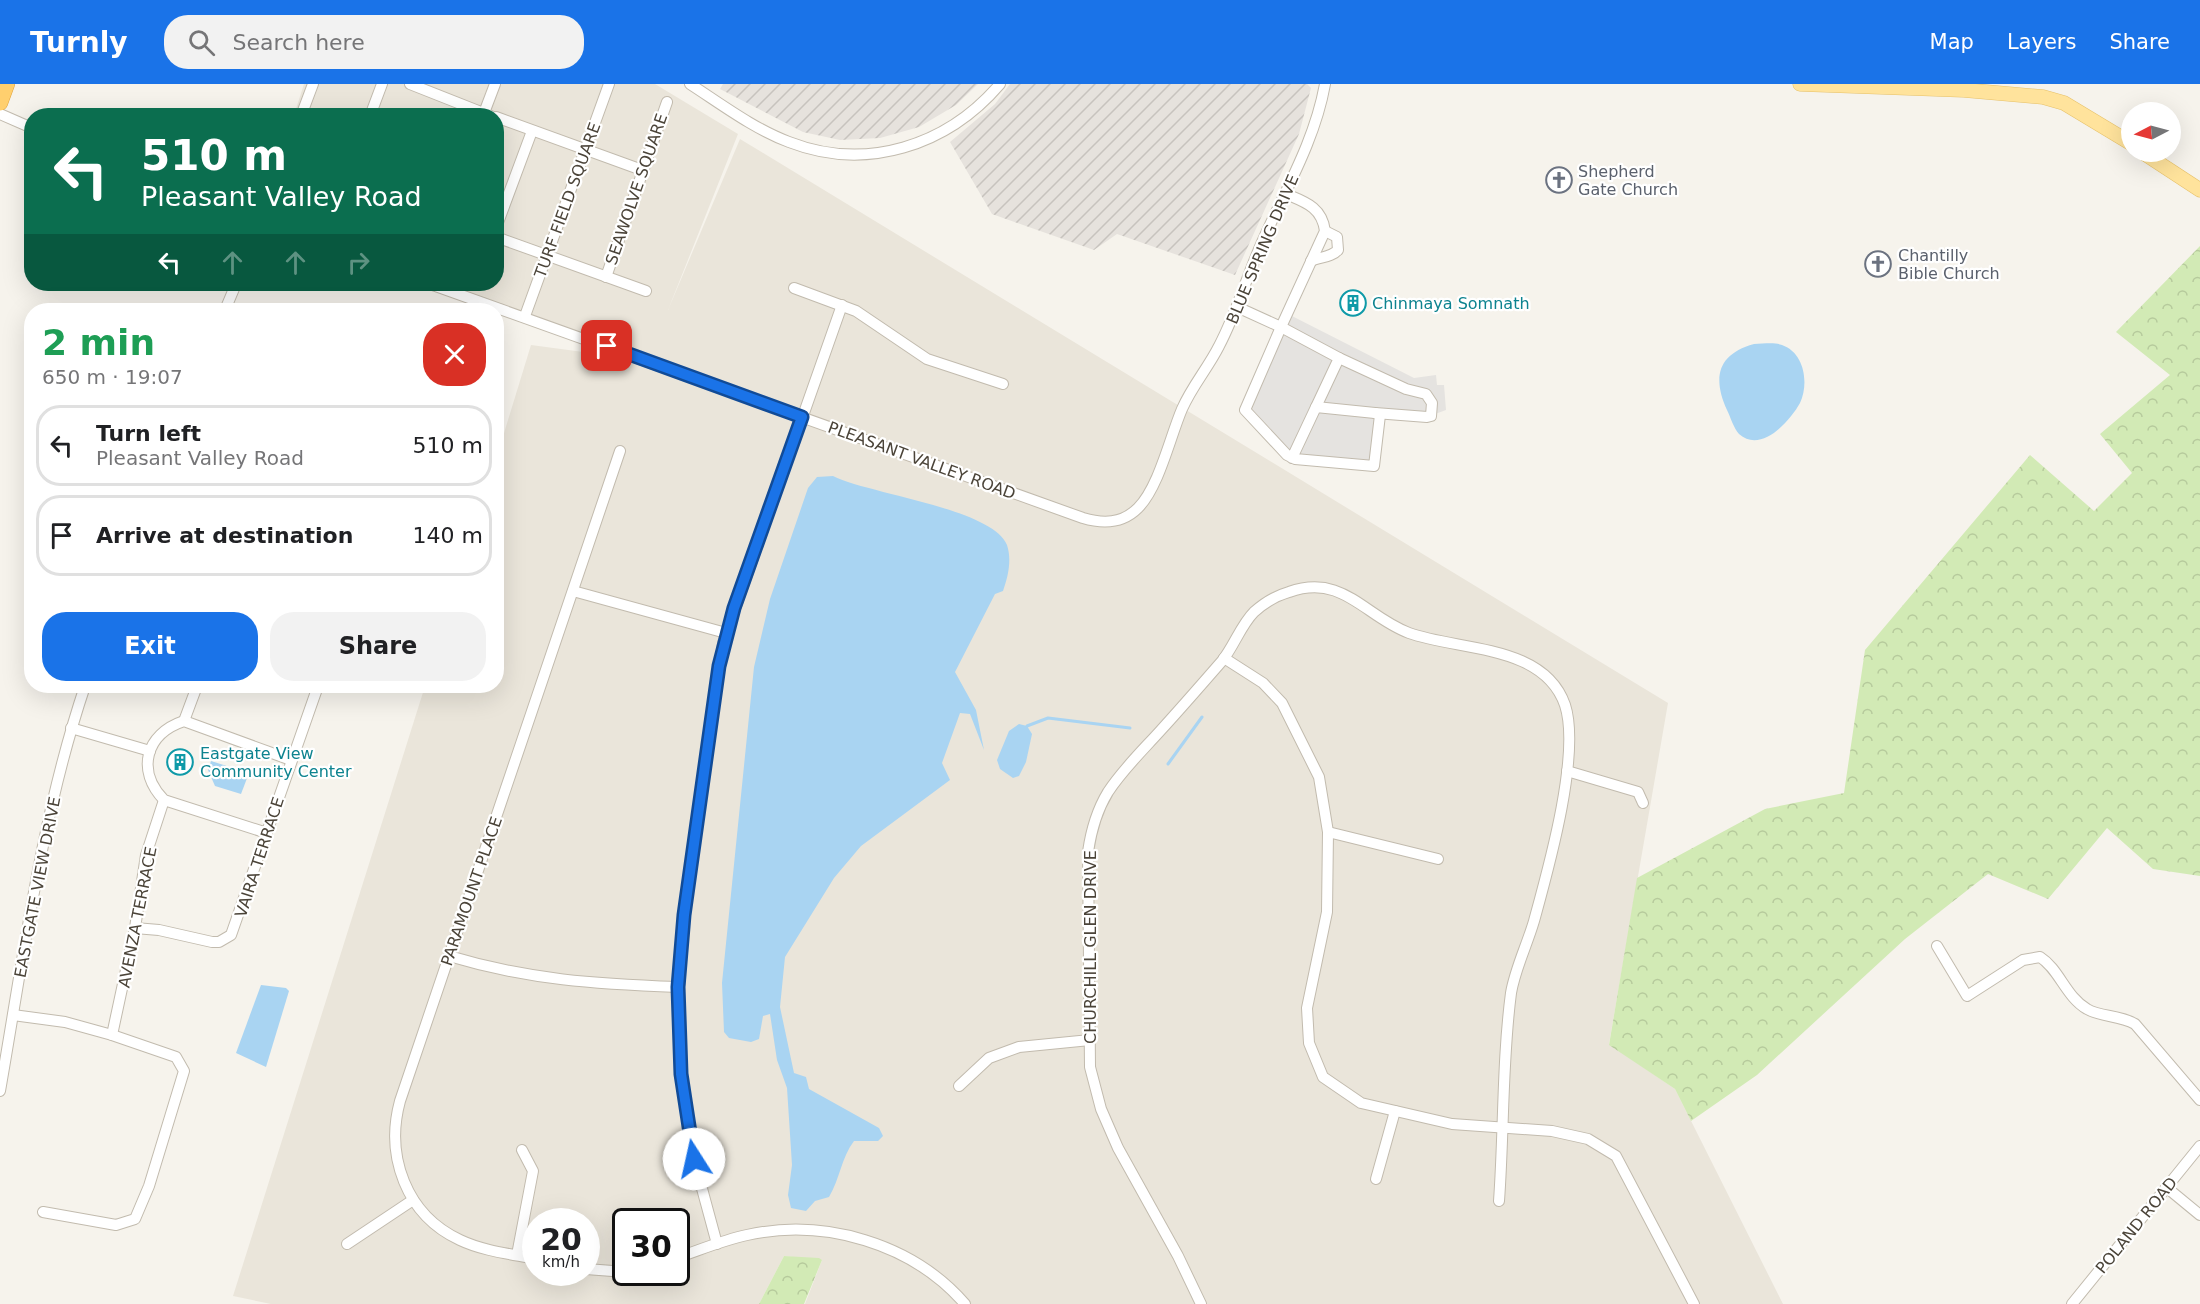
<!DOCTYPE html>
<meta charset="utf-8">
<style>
:root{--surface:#fff;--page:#f2f2f2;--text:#202124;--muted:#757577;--line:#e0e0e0;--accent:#1a73e8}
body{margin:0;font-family:"DejaVu Sans",sans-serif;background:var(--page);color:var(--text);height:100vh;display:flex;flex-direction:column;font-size:22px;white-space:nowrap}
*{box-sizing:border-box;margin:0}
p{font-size:20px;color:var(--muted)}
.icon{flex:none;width:33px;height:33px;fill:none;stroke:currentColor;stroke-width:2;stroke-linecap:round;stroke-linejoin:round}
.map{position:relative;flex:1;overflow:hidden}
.drawer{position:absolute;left:24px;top:219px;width:480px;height:390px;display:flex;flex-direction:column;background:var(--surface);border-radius:24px;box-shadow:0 6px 24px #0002}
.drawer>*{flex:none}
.banner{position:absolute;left:24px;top:24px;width:480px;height:183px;border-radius:24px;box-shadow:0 6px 24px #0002;background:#0b6e4f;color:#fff;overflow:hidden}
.needle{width:39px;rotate:264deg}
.tools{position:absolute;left:2121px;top:18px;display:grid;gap:12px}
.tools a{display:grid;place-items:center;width:60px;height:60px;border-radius:50%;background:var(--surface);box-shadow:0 6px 24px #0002;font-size:30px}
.speed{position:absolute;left:522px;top:1124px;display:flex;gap:12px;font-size:30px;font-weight:700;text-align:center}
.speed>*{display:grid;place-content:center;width:78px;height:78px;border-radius:50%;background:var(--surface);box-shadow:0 6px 24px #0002;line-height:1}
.speed small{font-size:15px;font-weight:400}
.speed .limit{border:3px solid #111;border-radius:9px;background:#fff;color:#111}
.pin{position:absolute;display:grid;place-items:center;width:51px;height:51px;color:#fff;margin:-26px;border-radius:12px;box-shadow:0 3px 9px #0006}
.me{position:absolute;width:66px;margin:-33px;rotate:350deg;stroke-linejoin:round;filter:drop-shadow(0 0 4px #0008)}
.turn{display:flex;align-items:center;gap:21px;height:126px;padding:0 18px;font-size:27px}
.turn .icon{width:78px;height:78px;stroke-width:2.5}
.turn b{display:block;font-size:42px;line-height:51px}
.lanes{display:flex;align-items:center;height:57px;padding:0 18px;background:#0003;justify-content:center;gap:30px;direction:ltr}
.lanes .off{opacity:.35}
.round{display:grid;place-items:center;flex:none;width:63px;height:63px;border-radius:24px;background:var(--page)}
.headline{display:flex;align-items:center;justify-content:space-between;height:102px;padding:0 18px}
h1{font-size:36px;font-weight:700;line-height:45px;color:#1e9e55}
.button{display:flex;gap:12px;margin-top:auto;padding:12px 18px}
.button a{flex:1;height:69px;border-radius:24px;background:var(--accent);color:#fff;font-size:24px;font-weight:700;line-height:69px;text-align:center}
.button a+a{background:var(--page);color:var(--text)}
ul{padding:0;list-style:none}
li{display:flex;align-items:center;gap:18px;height:81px;margin:0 12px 9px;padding:0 6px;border:3px solid var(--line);border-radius:24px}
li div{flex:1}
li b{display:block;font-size:22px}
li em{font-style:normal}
header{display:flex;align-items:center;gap:36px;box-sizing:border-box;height:84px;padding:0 30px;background:var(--accent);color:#fff}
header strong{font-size:28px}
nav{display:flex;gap:33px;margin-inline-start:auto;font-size:21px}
.search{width:420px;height:54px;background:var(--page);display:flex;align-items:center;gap:15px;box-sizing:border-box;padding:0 21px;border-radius:24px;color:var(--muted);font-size:22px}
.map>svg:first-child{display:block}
.residential{fill:#eae5da;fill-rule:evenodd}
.industrial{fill:url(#industrial-furrows)}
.forest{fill:url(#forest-crowns)}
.parking{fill:#e5e3e0}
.water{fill:#a9d4f2}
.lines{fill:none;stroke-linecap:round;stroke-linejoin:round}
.stream{stroke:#a9d4f2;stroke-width:3}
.minor-casing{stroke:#c2bbae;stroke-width:12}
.major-casing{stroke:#e6c16a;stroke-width:15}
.highway-casing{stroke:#e0a43c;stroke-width:16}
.minor{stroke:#fff;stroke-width:10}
.major{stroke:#ffe39c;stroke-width:14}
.highway{stroke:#ffcf6e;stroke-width:15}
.route-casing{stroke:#114b97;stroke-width:15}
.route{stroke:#1a73e8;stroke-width:10}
.labels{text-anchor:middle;stroke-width:4.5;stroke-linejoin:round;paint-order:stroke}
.worship-label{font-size:16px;fill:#5b616d;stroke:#fff;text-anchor:start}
.street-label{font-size:16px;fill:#4b4439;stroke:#fff}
.culture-label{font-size:16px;fill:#0d838f;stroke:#fff;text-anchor:start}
</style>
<header>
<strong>Turnly</strong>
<div class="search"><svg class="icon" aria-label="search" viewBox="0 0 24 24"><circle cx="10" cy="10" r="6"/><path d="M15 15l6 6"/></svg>Search here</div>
<nav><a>Map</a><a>Layers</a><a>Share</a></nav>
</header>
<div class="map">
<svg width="2200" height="1220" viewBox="0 0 2200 1220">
<defs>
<pattern id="industrial-furrows" width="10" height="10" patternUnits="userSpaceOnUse" patternTransform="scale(1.5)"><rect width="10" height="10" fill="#e6e2dd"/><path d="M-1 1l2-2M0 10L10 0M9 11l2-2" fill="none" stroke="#c7c3be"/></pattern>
<pattern id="forest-crowns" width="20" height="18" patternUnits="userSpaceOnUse" patternTransform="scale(1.5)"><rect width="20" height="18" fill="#d2eab5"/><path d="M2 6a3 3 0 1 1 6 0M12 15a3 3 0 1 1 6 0" fill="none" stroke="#b6ca9c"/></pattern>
</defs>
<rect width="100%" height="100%" fill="#f6f3ec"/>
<path class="residential" d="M304,0H655L738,50L668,226L740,55L1668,619L1609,960L1675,1005L1783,1220H805L822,1176L784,1172L759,1220H271L233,1212L425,602H496L497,372L531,261L643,276L427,200H496V32L294,31ZM536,1137H586V1188H536ZM626,1137H676V1188H626Z"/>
<g class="industrial">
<path d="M723,0H978L956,21L919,43L880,54L840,56L803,48L720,5Z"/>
<path d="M1010,0H1307L1311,4L1299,50L1235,191L1117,150L1094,166L992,130L950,58L995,20Z"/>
</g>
<g class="forest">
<path d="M2200,162V792L2153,785L2107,744L2048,815L1988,790L1905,855L1757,991L1691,1037L1675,1005L1609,961L1637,794L1765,725L1844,709L1865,566L2030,371L2094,427L2132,389L2100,350L2170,291L2116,248Z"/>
<path d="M784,1172L819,1174L822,1176L804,1220H759Z"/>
</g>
<path class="parking" d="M1288,230L1414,294L1436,291L1437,301H1444L1446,326L1427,333L1376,328L1375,379L1295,375L1246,326Z"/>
<g class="water">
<path d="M1754,260C1763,260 1774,258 1782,261C1805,269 1809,300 1800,319C1790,337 1761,370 1739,350C1734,345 1730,332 1727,326C1712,293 1718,270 1754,260Z"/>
<path d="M833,392C868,410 992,424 1007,461C1012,476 1008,493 1003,507L995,510L955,588L976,626L984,666L970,630L960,629L942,679L950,696L861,762L834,794L785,873L780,923L794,989L806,993L809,1005L879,1044L883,1052L878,1057H854C841,1074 840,1095 829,1113L815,1117L806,1127L791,1124L788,1111L792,1081L787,1004L777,976L770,930L763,932L759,955L751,958L729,954L724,948L722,899L754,583L770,515L808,404L817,393Z"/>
<path d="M1019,640L1027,642L1032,650L1026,678L1019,692L1013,694L1000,685L997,676L1009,647Z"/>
<path d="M211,677L249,689L241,710L215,702L208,686Z"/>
<path d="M261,901L286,904L289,907L266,983L236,969Z"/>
</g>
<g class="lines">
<g class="stream">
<path d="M1027,642L1048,634L1130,644"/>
<path d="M1168,680L1202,633"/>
</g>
<g class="minor-casing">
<g id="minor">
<path d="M410,0L491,32"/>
<path d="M690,0C721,20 754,45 789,58C866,88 947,62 1000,0"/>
<path d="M484,29L495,0"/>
<path d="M0,30L32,44"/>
<path d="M301,32L313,0"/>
<path d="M370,32L382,0"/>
<path d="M496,33L642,86"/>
<path d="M1286,110C1305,118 1322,123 1325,147L1281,243L1339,274L1316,323"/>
<path d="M496,144L532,47"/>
<path d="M496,153L646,207"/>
<path d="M1311,177C1320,173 1332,173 1338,166L1337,153L1325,147"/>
<path d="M606,193L667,18"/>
<path d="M430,200L1083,434C1103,440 1122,440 1138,424C1159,403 1170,353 1182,325C1192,302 1208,284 1219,262C1237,228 1247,191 1263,156C1286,105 1315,56 1325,0"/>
<path d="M794,204L856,227L927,275L1003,300"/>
<path d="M1237,223L1281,243L1245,326L1287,371L1295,375L1374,382L1380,331L1375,329L1316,323L1292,374"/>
<path d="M225,226L236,200"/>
<path d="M525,232L609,0"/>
<path d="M1339,274L1406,305L1426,310L1432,319L1431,332L1427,333L1375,329"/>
<path d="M573,507L726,549"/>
<path d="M1224,574L1263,599L1282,619L1319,693L1328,748L1327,828L1307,924L1309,959L1323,993L1361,1019L1452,1040L1552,1047L1588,1055L1616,1072L1694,1220"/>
<path d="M184,637L197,602"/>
<path d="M71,644L150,667"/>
<path d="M1567,687L1638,708L1643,719"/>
<path d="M1328,748L1438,775"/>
<path d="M267,749L164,716C136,687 145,650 184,637L291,676"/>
<path d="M135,844L159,846L212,858H219L231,851L318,602"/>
<path d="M1937,862L1967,912L2023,876L2040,873C2059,885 2066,913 2087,925C2100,933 2120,931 2135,940L2200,1016"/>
<path d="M449,872C529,896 596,900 678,903"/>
<path d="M13,931L65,938L112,951L176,973L184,987L149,1102L135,1135L116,1141L43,1128"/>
<path d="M112,951L135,844L146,771L164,716"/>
<path d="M959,1002L989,974L1019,963L1090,956"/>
<path d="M0,1007C24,870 41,733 85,602"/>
<path d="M1376,1095L1395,1027"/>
<path d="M2166,1103L2200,1131"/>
<path d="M347,1160L413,1116"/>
<path d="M717,1160L694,1075L681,990L678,917L684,831L723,559L842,221"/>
<path d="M517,1171L533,1087L522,1066"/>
<path d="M676,1174C700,1166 723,1156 747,1151C824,1134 912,1159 965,1220"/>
<path d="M536,1175C511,1170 483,1167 460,1156C406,1131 385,1072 400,1017L620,367"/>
<path d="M586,1185L626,1188"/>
<path d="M1201,1220L1178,1172L1118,1064L1101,1025L1090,983L1088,768C1091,747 1097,726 1108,708C1123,685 1143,666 1161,646C1182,623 1202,600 1222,577C1234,562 1241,541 1254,528C1264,519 1275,512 1289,508C1343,489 1364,532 1409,549C1459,567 1544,560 1565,621C1581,670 1548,786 1534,837C1527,861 1515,885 1511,909C1502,977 1504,1048 1499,1117"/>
<path d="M2072,1220L2200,1062"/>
</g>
</g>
<g class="major-casing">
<g id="major">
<path d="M1800,0L1964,6L2043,13L2064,19L2132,60"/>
<path d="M2142,68L2200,106"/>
</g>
</g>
<g class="highway-casing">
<path id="highway" d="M0,19L7,0"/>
</g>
<use href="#minor" class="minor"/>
<use href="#major" class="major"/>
<use href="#highway" class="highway"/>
</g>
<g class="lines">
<g class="route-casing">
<path id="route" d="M607,262L802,333L734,524L719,582L684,831L678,903L681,990L694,1075"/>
</g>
<use href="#route" class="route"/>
</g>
<defs>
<g id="church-ring" transform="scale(1.35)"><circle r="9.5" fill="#fff" stroke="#6b7280" stroke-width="1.5"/><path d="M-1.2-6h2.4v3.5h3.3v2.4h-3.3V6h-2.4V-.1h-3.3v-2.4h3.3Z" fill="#6b7280"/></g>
<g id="building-ring" transform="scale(1.35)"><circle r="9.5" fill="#fff" stroke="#0f9aa8" stroke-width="1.5"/><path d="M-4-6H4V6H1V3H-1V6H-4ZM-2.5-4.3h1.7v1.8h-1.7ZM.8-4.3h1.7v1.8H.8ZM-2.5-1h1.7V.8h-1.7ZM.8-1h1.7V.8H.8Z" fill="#0f9aa8"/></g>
</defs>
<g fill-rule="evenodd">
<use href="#church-ring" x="1559" y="96"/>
<use href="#church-ring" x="1878" y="180"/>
<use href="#building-ring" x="1353" y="219"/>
<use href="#building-ring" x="180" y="678"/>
</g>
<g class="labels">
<g class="worship-label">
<text x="1578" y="93">Shepherd<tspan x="1578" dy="18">Gate Church</tspan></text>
<text x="1898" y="177">Chantilly<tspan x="1898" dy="18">Bible Church</tspan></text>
</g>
<g class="street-label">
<text transform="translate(636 105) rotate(-71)" y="6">SEAWOLVE SQUARE</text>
<text transform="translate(567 116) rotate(-70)" y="6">TURF FIELD SQUARE</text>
<text transform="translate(1262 165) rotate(-67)" y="6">BLUE SPRING DRIVE</text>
<text transform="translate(922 376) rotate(20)" y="6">PLEASANT VALLEY ROAD</text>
<text transform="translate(259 773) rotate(-72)" y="6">VAIRA TERRACE</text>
<text transform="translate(37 803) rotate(-79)" y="6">EASTGATE VIEW DRIVE</text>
<text transform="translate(471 807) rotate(-71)" y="6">PARAMOUNT PLACE</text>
<text transform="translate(137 833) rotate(-79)" y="6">AVENZA TERRACE</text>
<text transform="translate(1090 863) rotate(-90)" y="6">CHURCHILL GLEN DRIVE</text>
<text transform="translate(2136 1141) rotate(-51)" y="6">POLAND ROAD</text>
</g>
<g class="culture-label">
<text x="1372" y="225">Chinmaya Somnath</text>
<text x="200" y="675">Eastgate View<tspan x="200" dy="18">Community Center</tspan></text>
</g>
</g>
</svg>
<div class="tools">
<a><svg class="needle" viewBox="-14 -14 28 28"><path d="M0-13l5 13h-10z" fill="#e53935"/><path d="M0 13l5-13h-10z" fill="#757577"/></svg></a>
</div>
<div class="speed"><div>20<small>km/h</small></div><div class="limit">30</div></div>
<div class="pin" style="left:607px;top:262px;background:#d93025"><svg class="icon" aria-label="arrive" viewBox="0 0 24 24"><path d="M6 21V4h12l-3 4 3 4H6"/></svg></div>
<svg class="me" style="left:694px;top:1075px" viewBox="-20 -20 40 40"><circle r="19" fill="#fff"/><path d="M0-13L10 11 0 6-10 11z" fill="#1a73e8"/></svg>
<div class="banner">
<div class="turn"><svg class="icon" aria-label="left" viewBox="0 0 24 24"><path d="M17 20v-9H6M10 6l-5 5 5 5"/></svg><div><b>510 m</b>Pleasant Valley Road</div></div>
<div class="lanes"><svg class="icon" aria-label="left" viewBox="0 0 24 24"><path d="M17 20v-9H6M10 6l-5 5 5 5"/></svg><svg class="icon off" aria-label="ahead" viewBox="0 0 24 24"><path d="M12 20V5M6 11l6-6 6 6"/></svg><svg class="icon off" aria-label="ahead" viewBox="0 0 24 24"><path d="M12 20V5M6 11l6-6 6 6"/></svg><svg class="icon off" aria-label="right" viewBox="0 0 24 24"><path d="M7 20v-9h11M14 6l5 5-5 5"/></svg></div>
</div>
<section class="drawer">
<div class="headline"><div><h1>2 min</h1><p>650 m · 19:07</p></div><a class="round" style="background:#d93025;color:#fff"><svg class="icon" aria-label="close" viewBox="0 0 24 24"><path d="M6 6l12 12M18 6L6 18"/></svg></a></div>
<ul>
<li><svg class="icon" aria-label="left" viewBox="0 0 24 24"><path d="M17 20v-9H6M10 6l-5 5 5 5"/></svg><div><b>Turn left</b><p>Pleasant Valley Road</p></div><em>510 m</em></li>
<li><svg class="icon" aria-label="arrive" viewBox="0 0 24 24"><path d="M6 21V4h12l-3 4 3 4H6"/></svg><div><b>Arrive at destination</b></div><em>140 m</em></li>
</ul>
<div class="button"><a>Exit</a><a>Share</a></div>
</section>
</div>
